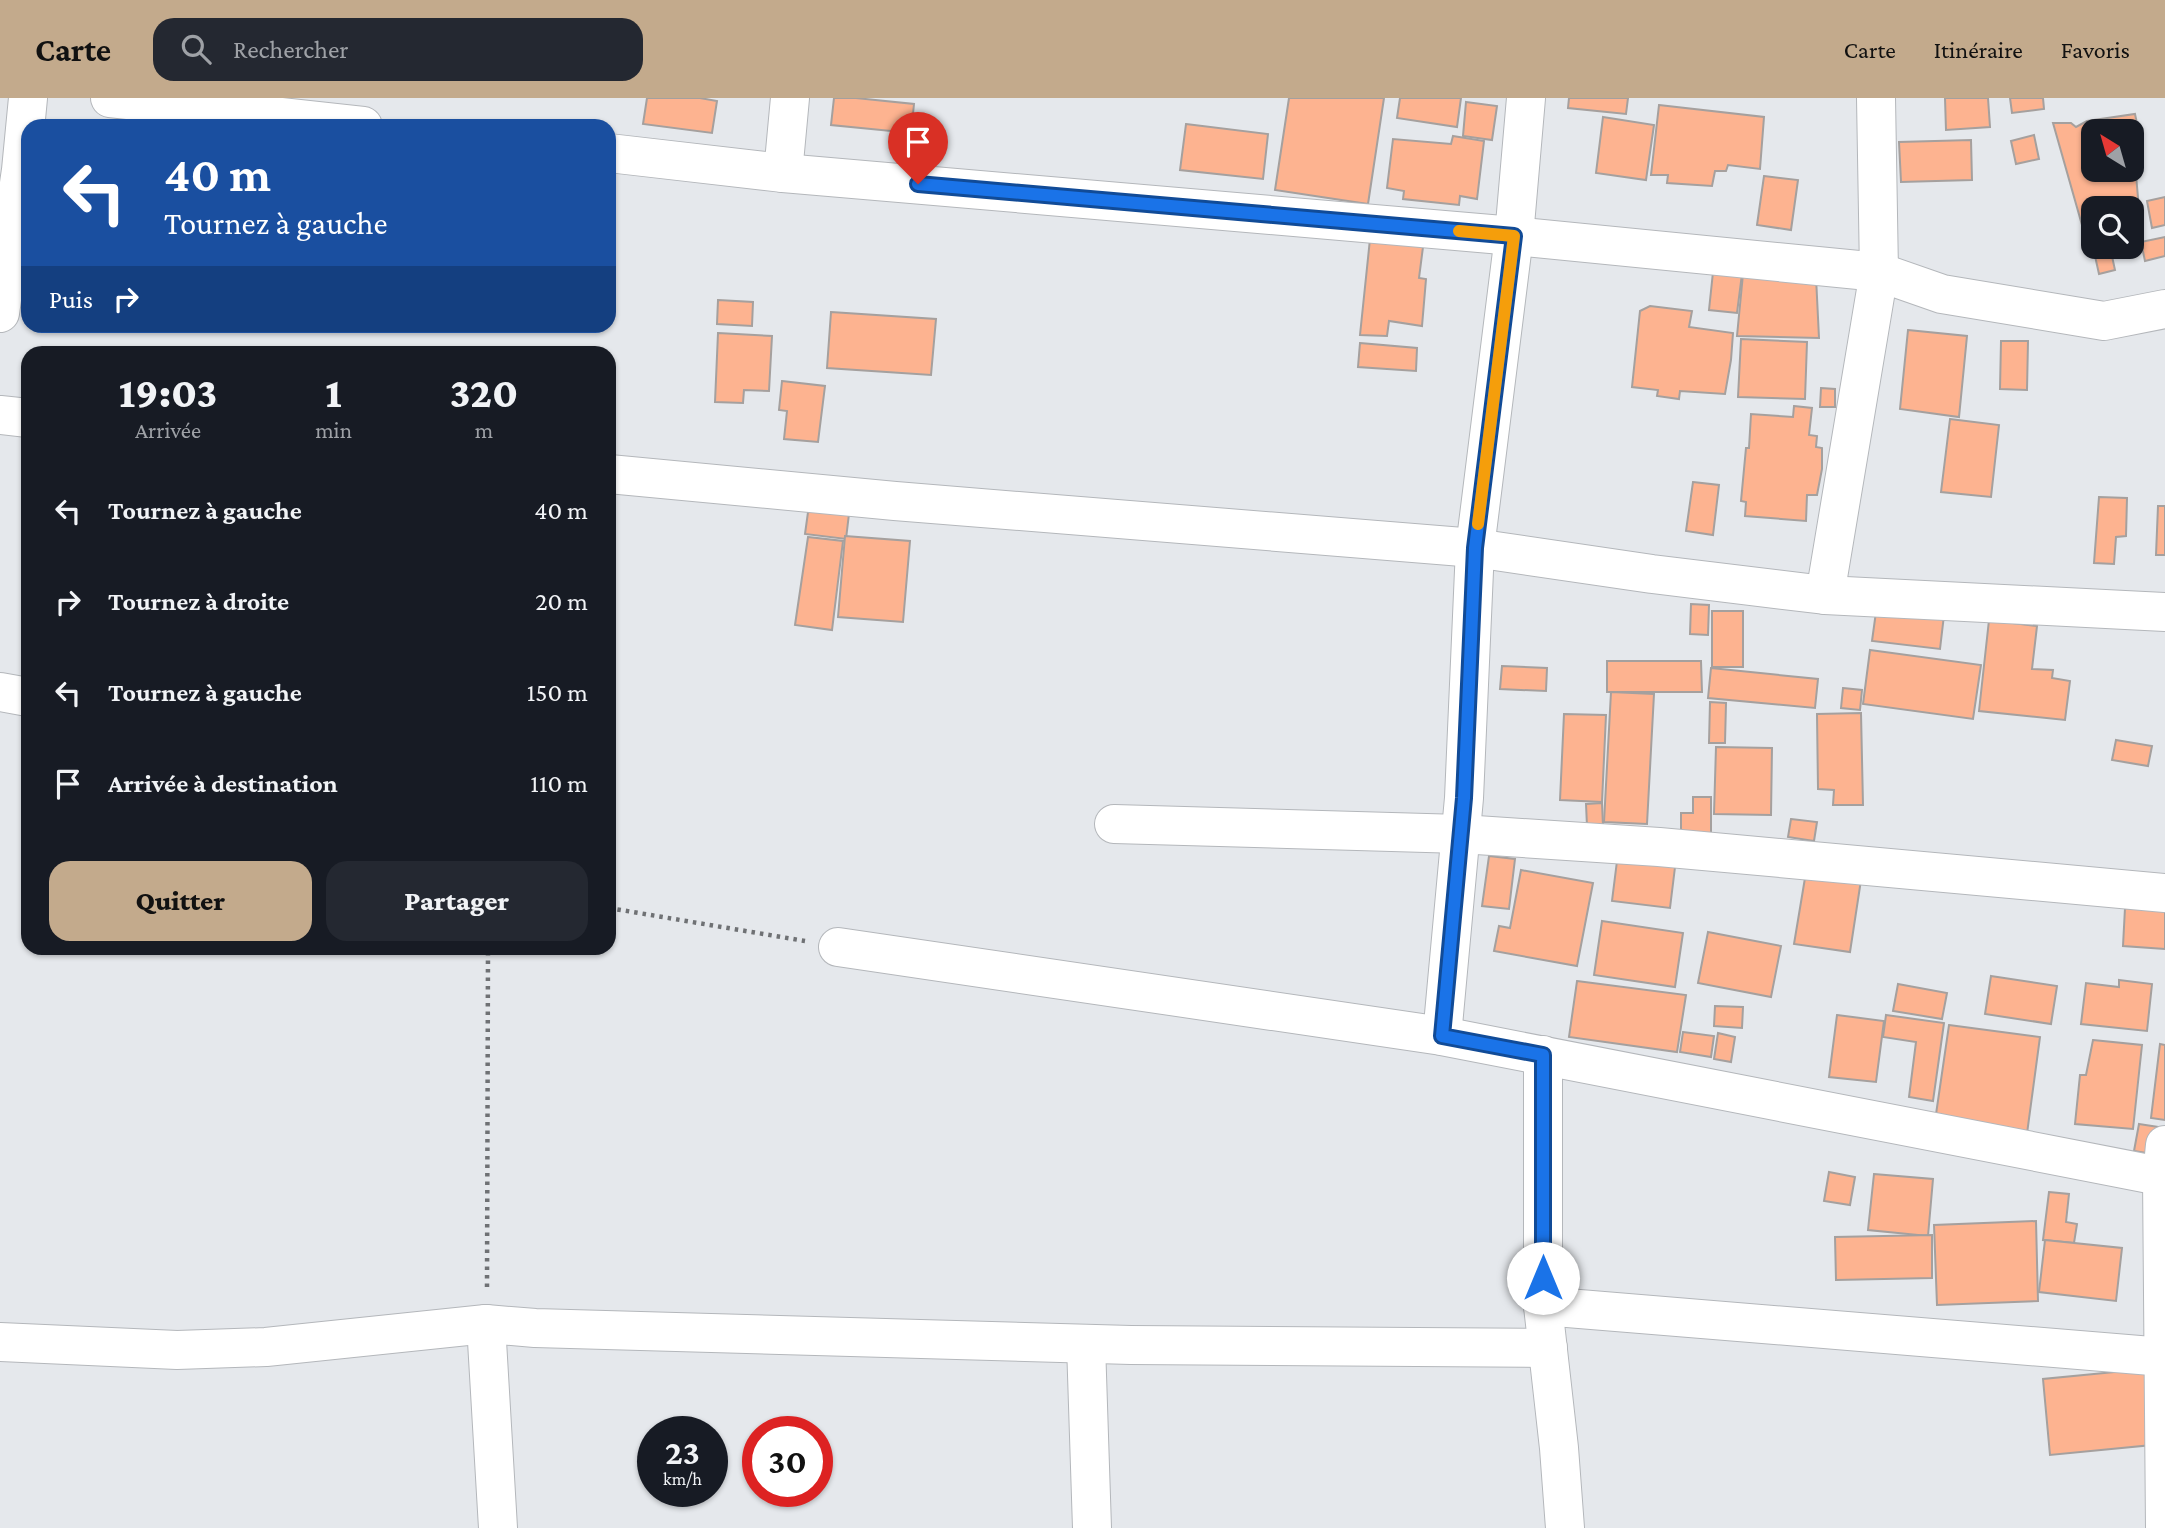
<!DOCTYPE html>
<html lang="fr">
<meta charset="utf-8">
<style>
:root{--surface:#171b24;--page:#242831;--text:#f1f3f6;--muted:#9ea1a6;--accent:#c3aa8c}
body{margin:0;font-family:"Crimson Pro",serif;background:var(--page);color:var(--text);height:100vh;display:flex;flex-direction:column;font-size:26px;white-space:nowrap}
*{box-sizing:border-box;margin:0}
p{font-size:23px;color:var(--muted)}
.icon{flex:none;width:38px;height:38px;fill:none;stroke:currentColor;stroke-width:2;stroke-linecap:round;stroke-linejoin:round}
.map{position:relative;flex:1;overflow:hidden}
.side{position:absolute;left:21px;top:248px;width:595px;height:609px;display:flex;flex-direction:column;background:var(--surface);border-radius:21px;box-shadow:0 2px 5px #0004}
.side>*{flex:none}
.top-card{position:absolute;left:21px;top:21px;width:595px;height:214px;border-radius:21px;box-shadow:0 2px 5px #0004;background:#1a4fa0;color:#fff;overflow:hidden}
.needle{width:46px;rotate:323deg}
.tools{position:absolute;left:2081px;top:21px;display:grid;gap:14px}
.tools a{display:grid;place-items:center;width:63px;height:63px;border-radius:14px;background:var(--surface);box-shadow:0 2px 5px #0004;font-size:35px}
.speed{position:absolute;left:637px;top:1318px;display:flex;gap:14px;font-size:35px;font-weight:700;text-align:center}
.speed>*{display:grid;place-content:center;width:91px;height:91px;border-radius:50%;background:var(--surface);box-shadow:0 2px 5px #0004;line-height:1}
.speed small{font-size:18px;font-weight:400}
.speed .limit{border:10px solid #d22;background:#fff;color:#111}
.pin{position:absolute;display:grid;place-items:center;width:60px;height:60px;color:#fff;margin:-72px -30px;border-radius:50% 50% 50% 0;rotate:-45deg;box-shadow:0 0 7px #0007}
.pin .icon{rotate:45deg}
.me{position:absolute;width:77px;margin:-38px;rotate:0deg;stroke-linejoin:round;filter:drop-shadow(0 0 5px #0008)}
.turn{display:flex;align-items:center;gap:24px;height:147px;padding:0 28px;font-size:32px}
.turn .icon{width:91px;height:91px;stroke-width:2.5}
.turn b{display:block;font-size:49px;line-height:60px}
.then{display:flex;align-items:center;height:66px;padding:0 28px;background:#0003;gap:14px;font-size:26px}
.eta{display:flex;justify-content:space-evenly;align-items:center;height:119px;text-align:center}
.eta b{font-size:42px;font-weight:800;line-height:49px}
.action{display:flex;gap:14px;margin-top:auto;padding:14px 28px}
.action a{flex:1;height:80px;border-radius:21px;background:var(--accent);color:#111;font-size:28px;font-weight:800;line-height:80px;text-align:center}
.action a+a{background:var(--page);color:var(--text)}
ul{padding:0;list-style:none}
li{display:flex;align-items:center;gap:21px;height:91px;padding:0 28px}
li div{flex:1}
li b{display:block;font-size:26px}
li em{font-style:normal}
header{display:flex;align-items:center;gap:42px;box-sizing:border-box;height:98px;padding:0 35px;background:var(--accent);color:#111}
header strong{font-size:33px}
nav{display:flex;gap:38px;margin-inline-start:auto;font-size:24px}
.search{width:490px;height:63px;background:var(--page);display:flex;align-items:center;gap:18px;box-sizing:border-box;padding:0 24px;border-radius:21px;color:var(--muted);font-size:26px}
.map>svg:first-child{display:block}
.building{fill:#fdb390;stroke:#a5a09e;stroke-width:2;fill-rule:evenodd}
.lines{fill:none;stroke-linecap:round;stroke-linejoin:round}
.minor-casing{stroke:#b4b7bb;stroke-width:40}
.path{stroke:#6f7174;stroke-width:4.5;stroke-dasharray:3.5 5;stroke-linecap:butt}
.minor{stroke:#fff;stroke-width:38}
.route-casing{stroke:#114b97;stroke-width:18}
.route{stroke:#1a73e8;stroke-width:12}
.slow{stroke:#f59e0b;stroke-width:12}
</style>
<header>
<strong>Carte</strong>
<div class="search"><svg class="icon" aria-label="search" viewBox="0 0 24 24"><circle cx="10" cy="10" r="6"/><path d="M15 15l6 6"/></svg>Rechercher</div>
<nav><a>Carte</a><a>Itinéraire</a><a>Favoris</a></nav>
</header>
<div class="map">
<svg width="2165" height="1430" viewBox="0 0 2165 1430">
<rect width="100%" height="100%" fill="#e5e8ec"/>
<g class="building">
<path d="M647,0H700L717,3L712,35L643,26Z"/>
<path d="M834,0H856L914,6L911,35L831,27Z"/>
<path d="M1289,0H1384L1368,106L1275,92Z"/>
<path d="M1400,0H1461L1457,29L1397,20Z"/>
<path d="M1569,0H1628L1626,16L1568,10Z"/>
<path d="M1945,0H1988L1990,29L1946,32Z"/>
<path d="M2010,0H2043L2044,11L2012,15Z"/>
<path d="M1466,4L1497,8L1492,42L1463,38Z"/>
<path d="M1659,7L1764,19L1760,71L1728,67L1726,73H1715L1712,88L1667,85L1668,77H1651Z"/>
<path d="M2135,16L2140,40L2132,58L2136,77L2139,111L2132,113V110H2093V124L2082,127L2053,25H2071L2076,29L2087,23ZM2093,33H2132V72H2093Z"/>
<path d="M1603,19L1654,27L1646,82L1596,75Z"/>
<path d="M1186,26L1268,36L1263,81L1180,72Z"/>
<path d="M2034,37L2039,61L2016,66L2011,43Z"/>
<path d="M1453,38L1484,43L1477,101L1460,98L1459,107L1403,101L1404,93L1387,90L1393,41L1451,46Z"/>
<path d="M1971,42L1972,82L1901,84L1899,44Z"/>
<path d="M1764,78L1798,82L1791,132L1757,127Z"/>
<path d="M2165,99V127L2152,130L2147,103Z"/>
<path d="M2165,139V158L2145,163L2141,144Z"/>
<path d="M1370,141L1423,149L1419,180L1426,181L1422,228L1389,223L1387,238L1360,237Z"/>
<path d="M2093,149H2110L2115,172L2099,176Z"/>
<path d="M1713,174L1742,176L1737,215L1709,212Z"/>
<path d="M1743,176L1816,179L1819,240L1737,238Z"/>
<path d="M718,202L753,204L752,228L717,226Z"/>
<path d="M1650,208L1692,213L1689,229L1733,235L1731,262L1725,296L1680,293L1679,301L1657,298L1658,292L1632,289L1640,213Z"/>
<path d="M831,214L936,221L931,277L827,270Z"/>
<path d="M1908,232L1967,238L1959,319L1900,311Z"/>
<path d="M718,235L772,238L769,293L744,292L743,305L715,304Z"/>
<path d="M1741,241L1807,244L1805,301L1738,299Z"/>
<path d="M2001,243H2028L2027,292L2000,291Z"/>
<path d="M1360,245L1417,250L1416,273L1358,269Z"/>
<path d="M782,283L825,288L818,344L784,341L787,313L779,312Z"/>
<path d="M1821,290L1835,291V309H1820Z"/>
<path d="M1794,308L1812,310L1809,337L1817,338L1816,349L1822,350V371L1817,397H1807L1806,423L1745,418L1746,404L1741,403L1746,350H1749L1751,316L1793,319Z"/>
<path d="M1950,321L1999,327L1991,399L1941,394Z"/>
<path d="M813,378L853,382L846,441L805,436Z"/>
<path d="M1693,384L1719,387L1713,437L1686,433Z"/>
<path d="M2099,399L2127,400L2126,438L2116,439L2114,466L2094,465Z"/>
<path d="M2158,408H2165V457H2156Z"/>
<path d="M845,438L910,443L903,524L838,519Z"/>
<path d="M808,439L843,443L832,532L795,527Z"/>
<path d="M1879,492L1946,500L1940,551L1872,543Z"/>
<path d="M1691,506L1709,507L1708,537L1690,536Z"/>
<rect x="1712" y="513" width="31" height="56"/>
<path d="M1989,522L2037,528L2032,571L2053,572L2052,580L2070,583L2065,622L1979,613Z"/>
<path d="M1870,552L1981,567L1973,621L1863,606Z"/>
<path d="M1607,563H1701L1702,594H1607Z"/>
<path d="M1502,568L1547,570L1546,593L1500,591Z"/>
<path d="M1711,570L1818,581L1815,610L1708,600Z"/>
<path d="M1843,590L1862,592L1860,612L1841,610Z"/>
<path d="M1611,594L1654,596L1647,726L1604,724Z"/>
<path d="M1710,604L1726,605L1725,645H1709Z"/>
<path d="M1861,615L1863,707H1833L1834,692L1818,691L1817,616Z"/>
<path d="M1564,616L1606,617L1602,704L1560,702Z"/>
<path d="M2116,642L2152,648L2148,668L2112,662Z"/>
<path d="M1716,649L1772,650L1771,717L1714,716Z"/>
<path d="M1693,699H1711V735L1681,736V715H1693Z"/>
<path d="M1602,705L1603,728H1587L1586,706Z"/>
<path d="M1791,721L1817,724L1814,743L1788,739Z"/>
<path d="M1618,755L1676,761L1670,810L1612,803Z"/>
<path d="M1489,758L1515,761L1509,811L1482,808Z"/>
<path d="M1521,772L1593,785L1577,868L1494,853L1499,828L1510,830Z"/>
<path d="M1806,774L1861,782L1850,854L1794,846Z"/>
<path d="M2125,810L2165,812V851L2123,848Z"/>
<path d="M1602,823L1683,835L1675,889L1594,877Z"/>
<path d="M1708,834L1781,848L1771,899L1698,885Z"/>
<path d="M1991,878L2057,888L2051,926L1985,916Z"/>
<path d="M2119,882L2152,886L2147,933L2081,926L2086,885L2119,889Z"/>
<path d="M1577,883L1686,897L1677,954L1569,939Z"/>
<path d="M1898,886L1947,895L1942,921L1893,913Z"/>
<path d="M1715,908L1743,909L1742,930L1714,928Z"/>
<path d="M1837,917L1884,923L1876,984L1829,979Z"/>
<path d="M1886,917L1944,925L1933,1003L1909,999L1916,944L1883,939Z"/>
<path d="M1949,927L2040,939L2026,1043L1934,1030Z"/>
<path d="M1683,934L1714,938L1711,959L1680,954Z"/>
<path d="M1718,935L1735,939L1731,964L1714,961Z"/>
<path d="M2093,942L2142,947L2133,1031L2075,1026L2080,977H2086Z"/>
<path d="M2160,946L2165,947V1022L2151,1020Z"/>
<path d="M2139,1026L2165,1030V1058L2134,1053Z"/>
<path d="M1829,1074L1855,1079L1850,1107L1824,1103Z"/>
<path d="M1874,1076L1933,1081L1928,1138L1868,1132Z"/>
<path d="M2049,1094L2069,1096L2066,1124L2077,1126L2074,1145L2043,1142Z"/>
<path d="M2036,1123L2038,1203L1937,1207L1934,1127Z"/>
<path d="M1932,1137V1180L1836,1182L1835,1139Z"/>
<path d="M2045,1142L2122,1150L2116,1203L2039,1194Z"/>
<path d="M2145,1271L2152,1347L2050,1357L2043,1281Z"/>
</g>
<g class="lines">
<g class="minor-casing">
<g id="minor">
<path d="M110,0L363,28"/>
<path d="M609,55L783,75L1514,138L1879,174L1942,196L2104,223L2165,211"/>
<path d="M783,75L790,0"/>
<path d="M0,215L21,72L28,0"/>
<path d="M0,317L28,320"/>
<path d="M609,376L895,403L1475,450L1652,476L1825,497L2165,514"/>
<path d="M1825,497L1879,174L1876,0"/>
<path d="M0,594L28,599"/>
<path d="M1114,726L1461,736L1659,749L2165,795"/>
<path d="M838,849L1442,938L2165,1079"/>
<path d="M1442,938L1464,700L1475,450L1514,138L1526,0"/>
<path d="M1543,957V1208L1559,1350L1565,1430"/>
<path d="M1543,1208L2164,1259"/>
<path d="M486,1226L498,1430"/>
<path d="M0,1244L177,1252L266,1249L486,1226L535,1230L1131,1247L1548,1250"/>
<path d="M1086,1246L1092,1430"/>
<path d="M2165,1430L2162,1078L2165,1047"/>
</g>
</g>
<g class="path">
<path d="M609,810L805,843"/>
<path d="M487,1189L488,850"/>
</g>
<use href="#minor" class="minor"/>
</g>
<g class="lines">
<g class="route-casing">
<path id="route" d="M918,86L1514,138L1475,450L1464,700L1442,938L1543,957V1180"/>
</g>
<use href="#route" class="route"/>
<path class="slow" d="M1459,133L1514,138L1478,426"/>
</g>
</svg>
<div class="tools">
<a><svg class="needle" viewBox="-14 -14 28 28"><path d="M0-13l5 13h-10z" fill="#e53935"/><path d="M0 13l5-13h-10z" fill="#9ea1a6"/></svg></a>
<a><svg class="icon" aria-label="search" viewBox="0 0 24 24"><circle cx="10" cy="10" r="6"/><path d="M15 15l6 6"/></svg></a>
</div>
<div class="speed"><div>23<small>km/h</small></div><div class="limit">30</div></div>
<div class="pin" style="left:918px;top:86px;background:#d93025"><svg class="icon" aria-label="arrive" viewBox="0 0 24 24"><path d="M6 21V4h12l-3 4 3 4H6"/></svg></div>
<svg class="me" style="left:1543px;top:1180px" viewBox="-20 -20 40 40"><circle r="19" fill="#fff"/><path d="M0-13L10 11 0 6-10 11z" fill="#1a73e8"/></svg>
<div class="top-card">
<div class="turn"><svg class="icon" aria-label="left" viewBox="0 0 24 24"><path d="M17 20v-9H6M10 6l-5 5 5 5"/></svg><div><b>40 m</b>Tournez à gauche</div></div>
<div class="then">Puis<svg class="icon" aria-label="right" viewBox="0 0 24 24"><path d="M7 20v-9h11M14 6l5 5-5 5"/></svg></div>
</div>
<section class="side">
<div class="eta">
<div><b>19:03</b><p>Arrivée</p></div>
<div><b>1</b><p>min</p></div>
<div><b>320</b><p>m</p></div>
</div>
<ul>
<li><svg class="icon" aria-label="left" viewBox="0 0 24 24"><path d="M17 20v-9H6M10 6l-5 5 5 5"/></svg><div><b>Tournez à gauche</b></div><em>40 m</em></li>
<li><svg class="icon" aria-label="right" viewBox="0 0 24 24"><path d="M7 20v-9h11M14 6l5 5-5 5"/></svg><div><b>Tournez à droite</b></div><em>20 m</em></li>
<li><svg class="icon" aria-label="left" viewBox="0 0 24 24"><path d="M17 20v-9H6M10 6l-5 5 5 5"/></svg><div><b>Tournez à gauche</b></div><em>150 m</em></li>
<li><svg class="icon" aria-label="arrive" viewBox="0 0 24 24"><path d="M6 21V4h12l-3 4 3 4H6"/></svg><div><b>Arrivée à destination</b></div><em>110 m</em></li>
</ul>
<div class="action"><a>Quitter</a><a>Partager</a></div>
</section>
</div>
